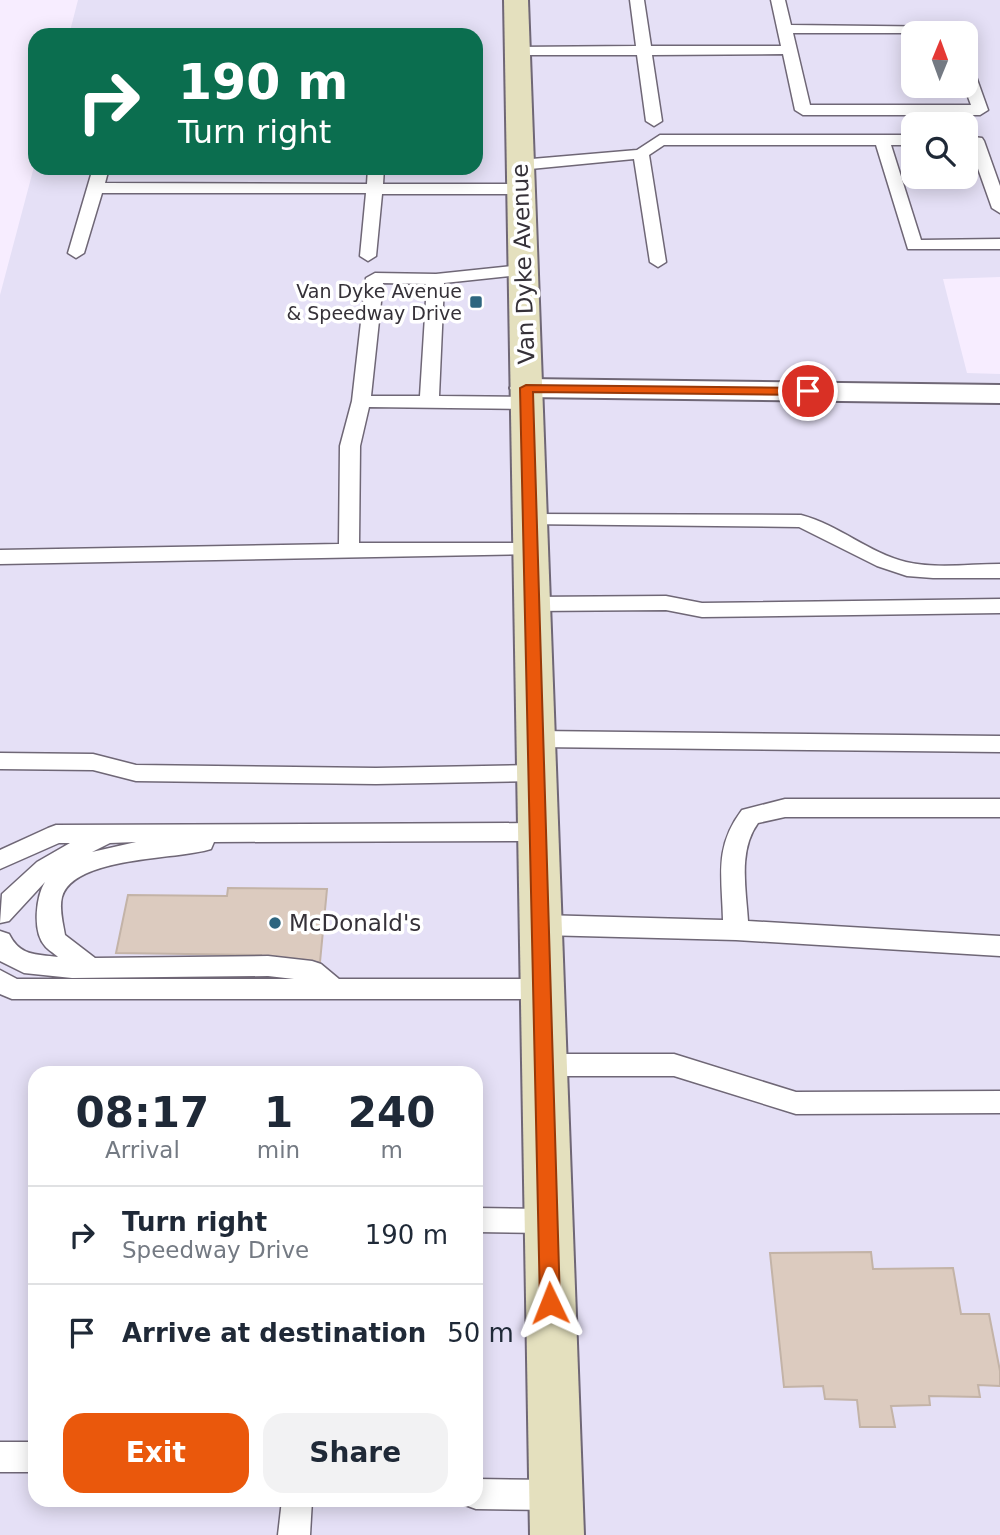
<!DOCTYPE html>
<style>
:root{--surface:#fff;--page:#f2f2f3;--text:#1f2937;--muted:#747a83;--line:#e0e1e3;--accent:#ea580c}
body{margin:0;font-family:"DejaVu Sans",sans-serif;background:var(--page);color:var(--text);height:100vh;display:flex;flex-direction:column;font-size:26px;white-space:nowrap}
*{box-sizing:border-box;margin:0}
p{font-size:23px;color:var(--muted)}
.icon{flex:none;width:38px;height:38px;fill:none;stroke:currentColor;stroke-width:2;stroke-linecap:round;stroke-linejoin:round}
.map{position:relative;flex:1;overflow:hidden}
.sheet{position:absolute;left:28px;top:1066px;width:455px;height:441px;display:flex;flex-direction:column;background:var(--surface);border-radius:21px;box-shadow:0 4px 18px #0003}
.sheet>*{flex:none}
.hud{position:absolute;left:28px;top:28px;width:455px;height:147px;border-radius:21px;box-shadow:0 4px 18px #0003;background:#0b6e4f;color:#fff;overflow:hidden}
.needle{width:46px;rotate:1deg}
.buttons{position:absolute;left:901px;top:21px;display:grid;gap:14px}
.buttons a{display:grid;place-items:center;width:77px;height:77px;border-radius:14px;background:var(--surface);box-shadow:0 4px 18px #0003;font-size:35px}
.pin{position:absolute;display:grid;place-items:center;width:60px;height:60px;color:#fff;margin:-30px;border:4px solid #fff;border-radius:50%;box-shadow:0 2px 7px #0007}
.me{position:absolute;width:77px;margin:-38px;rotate:358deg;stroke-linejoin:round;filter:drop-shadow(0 0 5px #0008)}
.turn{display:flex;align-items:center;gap:24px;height:147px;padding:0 35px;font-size:32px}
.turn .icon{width:91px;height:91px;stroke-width:2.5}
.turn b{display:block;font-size:49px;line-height:60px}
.eta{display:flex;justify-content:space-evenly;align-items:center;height:119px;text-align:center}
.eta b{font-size:42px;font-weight:700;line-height:49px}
.button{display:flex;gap:14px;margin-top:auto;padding:14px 35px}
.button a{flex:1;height:80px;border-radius:21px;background:var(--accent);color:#fff;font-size:28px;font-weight:700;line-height:80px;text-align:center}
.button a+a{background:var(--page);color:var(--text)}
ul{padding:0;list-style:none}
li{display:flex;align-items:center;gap:21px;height:98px;padding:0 35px;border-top:2px solid var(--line)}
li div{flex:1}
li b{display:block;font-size:26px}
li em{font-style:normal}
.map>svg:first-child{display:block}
.commercial{fill:#e5e0f6;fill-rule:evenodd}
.building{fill:#dccbbf;stroke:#c3b3a7;stroke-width:2}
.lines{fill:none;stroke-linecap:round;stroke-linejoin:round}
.service-casing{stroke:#6f6776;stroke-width:3}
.minor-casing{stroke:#6f6776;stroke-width:4}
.secondary-casing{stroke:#6f6776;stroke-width:4}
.service{fill:#fff;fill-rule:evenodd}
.minor{fill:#fff;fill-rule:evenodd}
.secondary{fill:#e4e0be;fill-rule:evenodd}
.route{fill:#ea580c;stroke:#983908;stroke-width:2}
.poi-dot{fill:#2d657f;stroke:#fff;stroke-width:2.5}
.labels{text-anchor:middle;stroke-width:7;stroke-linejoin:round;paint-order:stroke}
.far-poi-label{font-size:19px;fill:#353138;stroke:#fff;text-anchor:end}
.street-label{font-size:23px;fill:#353138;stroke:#fff}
.poi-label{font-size:23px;fill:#353138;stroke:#fff;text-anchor:start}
</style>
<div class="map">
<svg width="1000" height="1535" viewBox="0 0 1000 1535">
<rect width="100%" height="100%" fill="#f7edff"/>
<path class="commercial" d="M78,0H1000V277L943,279L967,373L1000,374V1535H0V295L35,163V168H476V35H69ZM914,33H966V86H914ZM914,124H966V177H914ZM35,1073H476V1500H35Z"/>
<g class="building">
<path d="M228,888L327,889L320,962L260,961L261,955L116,953L128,895L227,896Z"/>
<path d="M871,1252L873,1269L953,1268L961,1314H989L1000,1371V1386L978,1385L980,1397L929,1396L930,1405L891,1406L895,1427H860L857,1400L825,1399L823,1386L784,1387L770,1253Z"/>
</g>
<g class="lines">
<g class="service-casing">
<g id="service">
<path d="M630,0H644L651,46H781L771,0H785L791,25L958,27L962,33H793L810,105H971L964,86L966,64L973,68L988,110L980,115H803L795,110L783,54L652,55L662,121L654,126L646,121L637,55H516L509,51L516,47L636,46Z"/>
<path d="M660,135H914V145H891L921,240L1000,239V249H908L876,145H664L649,155L666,262L658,267L650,262L634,159L520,170L512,165L520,160L637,150Z"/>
<path d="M966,136L982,138L984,141L1000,186V213L992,208L970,146H966Z"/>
<path d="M93,168H109L105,183L367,184L368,168H384L383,184H520L528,189L520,194H382L376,256L368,261L360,256L366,193H102L84,253L76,258L68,253Z"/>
<path d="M522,265L528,266L531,270L528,274L444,283L439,396L527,397L536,403L527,409L369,407L360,446L359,543H530L537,544L540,549L537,554L0,564V550L339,544L340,446L352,401L366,278L375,273L436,274ZM383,283L427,284L420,396H371Z"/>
<path d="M529,514L801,515C839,525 869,553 906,562C936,569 970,564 1000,564V578H933L907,576L877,566L799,527L522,524L519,520L522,516Z"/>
<path d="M666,596L702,603L1000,599V613L702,617L666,610L530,611L523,609L520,604L523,599L530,597Z"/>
<path d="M537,731L1000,736V752L537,747L529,745L526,739L529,733Z"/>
<path d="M0,753L93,754L136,765L376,768L538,765L546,767L549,773L546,779L538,781L376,784L136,781L93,770L0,769Z"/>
<path d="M785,799H1000V817H785L758,823C738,850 746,889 748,921L1000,936V956L736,940L541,935L532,932L529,925L532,918L541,915L723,920C722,876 714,847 742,810Z"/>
<path d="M540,823L548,826L552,832L548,838L540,841L214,842L211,849C177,860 74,856 62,897C59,909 63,923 65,935L95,958L268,956L312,961L321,964L339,979H543L552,982L556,989L552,996L543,999H12L0,994V970L17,979H294L268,976L72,978L24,973L0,961V931L9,934C20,956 35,954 58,957C54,953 48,950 45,946C32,932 36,896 45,882L9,921L0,923L2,894L37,862L70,843H59L0,869V850L48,828L56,825ZM136,842L92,852L110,843Z"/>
<path d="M545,1054H674L796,1092L1000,1091V1113L796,1114L674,1076H545L536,1073L532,1065L536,1057Z"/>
<path d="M476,1208L547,1209L557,1212L561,1221L557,1230L547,1233L476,1232Z"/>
<rect x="0" y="1442" width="35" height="30"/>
<path d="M476,1479L556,1480L567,1484L572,1495L567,1506L556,1510L476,1509L465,1505L463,1500H476Z"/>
<path d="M282,1500H312L310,1535H278Z"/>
</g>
</g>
<g class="minor-casing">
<path id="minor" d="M526,379L1000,385V403L526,397L515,395L510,388L515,381Z"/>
</g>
<g class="secondary-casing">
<path id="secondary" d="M504,0H528L584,1535H530Z"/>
</g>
<use href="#service" class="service"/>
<use href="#minor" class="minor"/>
<use href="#secondary" class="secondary"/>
</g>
<path class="route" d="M526,385L808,388L814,391L808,395L533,392L560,1303L557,1310L550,1312L543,1310L540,1303L520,388Z"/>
<g class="poi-dot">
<rect x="469" y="295" width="14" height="14" rx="3.5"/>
<circle cx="275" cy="923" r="7"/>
</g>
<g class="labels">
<g class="far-poi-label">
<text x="462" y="298">Van Dyke Avenue<tspan x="462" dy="22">&amp; Speedway Drive</tspan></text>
</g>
<g class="street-label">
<text transform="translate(523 264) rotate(-92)" y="8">Van Dyke Avenue</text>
</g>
<g class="poi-label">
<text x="289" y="931">McDonald's</text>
</g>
</g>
</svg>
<div class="buttons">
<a><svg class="needle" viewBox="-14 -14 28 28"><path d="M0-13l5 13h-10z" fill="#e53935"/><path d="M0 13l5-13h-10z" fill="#747a83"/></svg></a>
<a><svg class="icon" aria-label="search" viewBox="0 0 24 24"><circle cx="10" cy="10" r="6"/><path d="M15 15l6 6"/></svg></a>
</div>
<div class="pin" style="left:808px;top:391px;background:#d93025"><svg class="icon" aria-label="arrive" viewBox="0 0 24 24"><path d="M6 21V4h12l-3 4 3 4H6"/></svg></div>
<svg class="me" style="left:550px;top:1303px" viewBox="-20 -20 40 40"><path d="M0-17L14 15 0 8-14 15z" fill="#ea580c" stroke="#fff" stroke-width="4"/></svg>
<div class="hud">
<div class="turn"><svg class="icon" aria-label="right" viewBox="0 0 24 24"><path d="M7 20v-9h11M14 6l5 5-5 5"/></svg><div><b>190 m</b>Turn right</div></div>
</div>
<section class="sheet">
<div class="eta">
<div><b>08:17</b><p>Arrival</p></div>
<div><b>1</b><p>min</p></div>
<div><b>240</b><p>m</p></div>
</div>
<ul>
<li><svg class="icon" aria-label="right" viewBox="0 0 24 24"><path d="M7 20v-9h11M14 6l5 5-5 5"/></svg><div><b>Turn right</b><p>Speedway Drive</p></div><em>190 m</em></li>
<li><svg class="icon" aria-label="arrive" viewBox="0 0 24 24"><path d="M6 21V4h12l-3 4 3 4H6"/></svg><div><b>Arrive at destination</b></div><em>50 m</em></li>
</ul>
<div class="button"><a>Exit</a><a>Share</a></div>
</section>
</div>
